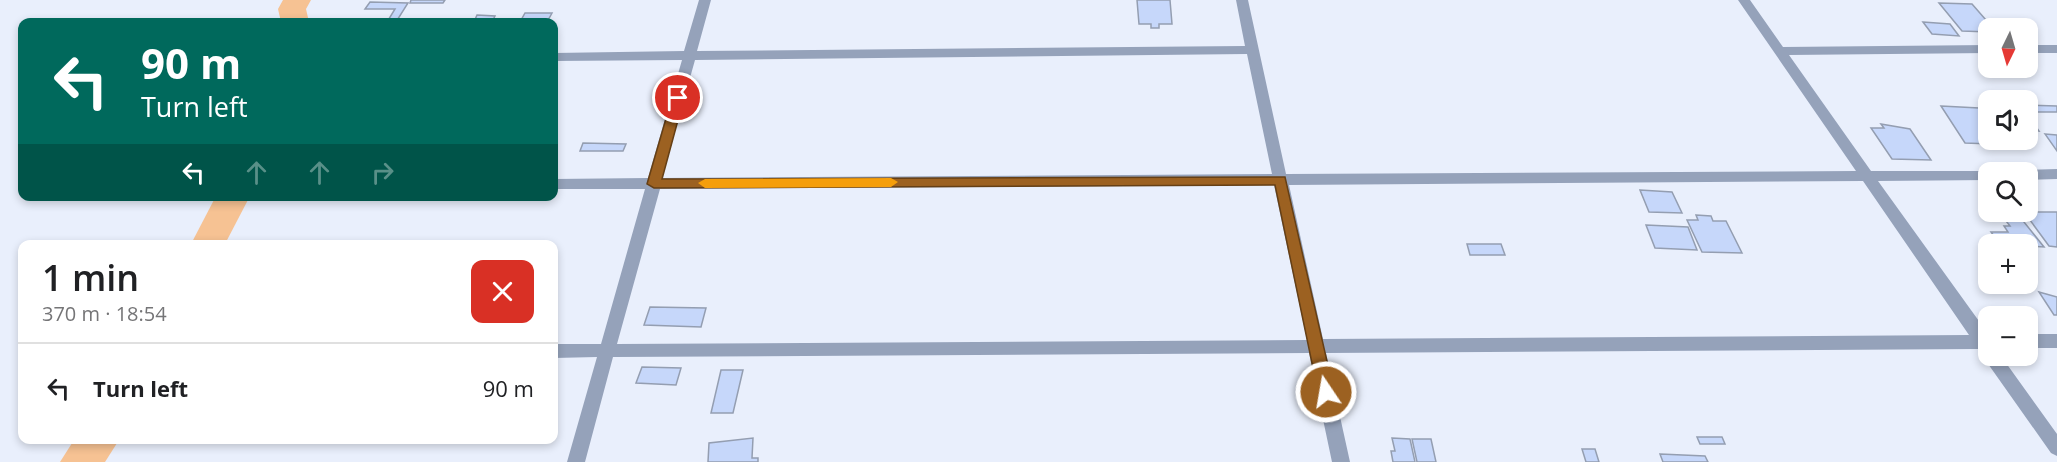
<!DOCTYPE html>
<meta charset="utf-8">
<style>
:root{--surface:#fff;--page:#f2f2f2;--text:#202124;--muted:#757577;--line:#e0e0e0}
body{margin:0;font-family:"Open Sans",sans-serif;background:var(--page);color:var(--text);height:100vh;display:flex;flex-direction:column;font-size:22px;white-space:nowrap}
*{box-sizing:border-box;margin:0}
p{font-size:20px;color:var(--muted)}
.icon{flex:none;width:33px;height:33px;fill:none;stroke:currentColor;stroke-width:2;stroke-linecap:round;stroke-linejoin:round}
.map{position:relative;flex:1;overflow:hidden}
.panel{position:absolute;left:18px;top:240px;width:540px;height:204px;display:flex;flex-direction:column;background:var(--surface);border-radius:12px;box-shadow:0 3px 9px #0003}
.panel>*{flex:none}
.hud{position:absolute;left:18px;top:18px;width:540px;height:183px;border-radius:12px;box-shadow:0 3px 9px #0003;background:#00695c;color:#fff;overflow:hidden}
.needle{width:39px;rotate:185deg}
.tools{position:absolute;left:1978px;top:18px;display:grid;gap:12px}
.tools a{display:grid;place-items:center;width:60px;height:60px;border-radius:12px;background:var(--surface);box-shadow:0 3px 9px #0003;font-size:30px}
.pin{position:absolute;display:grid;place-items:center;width:51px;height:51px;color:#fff;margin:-26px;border:3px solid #fff;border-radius:50%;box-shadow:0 2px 6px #0007}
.me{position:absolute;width:66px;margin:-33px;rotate:348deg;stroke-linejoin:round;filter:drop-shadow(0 0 4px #0008)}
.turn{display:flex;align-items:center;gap:21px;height:126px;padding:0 24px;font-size:27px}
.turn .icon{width:78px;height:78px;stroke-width:2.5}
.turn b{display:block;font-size:42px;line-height:51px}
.lanes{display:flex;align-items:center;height:57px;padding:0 24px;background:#0003;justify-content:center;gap:30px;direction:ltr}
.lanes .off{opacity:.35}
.round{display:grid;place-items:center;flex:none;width:63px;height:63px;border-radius:12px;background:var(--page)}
.head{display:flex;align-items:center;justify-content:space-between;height:102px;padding:0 24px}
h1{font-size:36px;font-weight:600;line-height:45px}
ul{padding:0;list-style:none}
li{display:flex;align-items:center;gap:18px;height:90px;padding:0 24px;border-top:2px solid var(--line)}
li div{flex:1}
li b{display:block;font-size:22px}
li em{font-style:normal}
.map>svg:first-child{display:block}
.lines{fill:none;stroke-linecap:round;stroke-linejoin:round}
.river{fill:#f6c293;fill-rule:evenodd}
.building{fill:#c6d7fa;stroke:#949eb1;stroke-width:1.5}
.street{fill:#95a2ba;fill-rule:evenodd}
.route{fill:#9c6121;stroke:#653f15;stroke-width:1.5}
.slow{fill:#f59e0b}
</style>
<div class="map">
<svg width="2057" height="462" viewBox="0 0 2057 462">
<rect width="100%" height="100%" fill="#e9effc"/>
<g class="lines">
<g class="river">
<path d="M283,0H311L306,9L309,22H281L278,9Z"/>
<path d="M216,196H250L225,244H191Z"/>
<path d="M74,440H119L105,462H60Z"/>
</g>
</g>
<g class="building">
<path d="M411,0H445L443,3H410Z"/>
<path d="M1137,0H1170L1172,24H1159V28H1151V24H1139Z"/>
<path d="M370,2L408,3L396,22H387L395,9H365Z"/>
<path d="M1939,3L1972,4L1993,28H1989V32L1962,31Z"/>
<path d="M525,13H552L547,22H520Z"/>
<path d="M477,15L495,16L492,22H474Z"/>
<path d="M1923,22L1950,24L1959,36L1932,34Z"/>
<path d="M2028,105L2057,106V112H2028Z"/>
<path d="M1941,106L1979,108L1989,123V140H2001H1986L1990,144L1965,143Z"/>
<path d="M2028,115L2039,131L2028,130Z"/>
<path d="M1881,124L1910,129L1931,160L1892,159L1871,128H1884Z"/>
<path d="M2045,134L2057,135V151Z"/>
<path d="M583,143L626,144L623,151H580Z"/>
<path d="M1640,190L1672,192L1682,213L1649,212Z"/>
<path d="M1999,212H2016L2044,247L2000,244L1991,232H2008L2004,226H2010Z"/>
<path d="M2024,212H2057V247L2049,246Z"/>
<path d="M1696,215L1711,216L1713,221H1726L1742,253L1702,252L1687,220H1698Z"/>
<path d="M1646,225L1688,227L1697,250L1655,248Z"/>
<path d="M1467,244H1501L1505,255H1470Z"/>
<path d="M2039,292L2057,297V315H2054Z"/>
<path d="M650,307L706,308L701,327L644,325Z"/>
<path d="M642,367L681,368L676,385L636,383Z"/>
<path d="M721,370H743L733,413H711Z"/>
<path d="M1697,437H1722L1725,444H1700Z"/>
<path d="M753,438L752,458H758V462H708L709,443Z"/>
<path d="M1392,438L1410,439L1415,462H1393L1391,451H1395Z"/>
<path d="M1412,439H1431L1436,462H1417Z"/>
<path d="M1582,449H1595L1599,462H1586Z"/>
<path d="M1660,454L1705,456L1708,462H1663Z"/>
</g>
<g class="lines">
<g class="street">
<path d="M699,0H711L697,51L1245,46L1236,0H1248L1286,174L1856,171L1738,0H1750L1783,47L1989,45V53L1789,55L1871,171H1994L1989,172V180L1878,181L1989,335V356H2001L2057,434V456L2051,453L1986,361L1985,354L1978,349L1326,353L1350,462H1332L1309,353L613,357L585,462H567L597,357L554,358V344H601L645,189H554V179L648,178L682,60L554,61V53L684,51ZM1247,54L1272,174L662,178L695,60ZM1863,181L1969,335L1323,339L1289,185ZM1274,185L1307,340L617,344L660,189Z"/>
<rect x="2028" y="45" width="29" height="8"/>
<path d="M2057,169V179L2028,180V172H2022L2028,170Z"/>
<rect x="2028" y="334" width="29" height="14"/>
</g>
</g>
<path class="route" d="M678,94L684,98L662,179L1285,177L1334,392L1326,399L1318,392L1275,185L654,188L647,184L672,98Z"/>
<path class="slow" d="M891,178L898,182L891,187L705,188L698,183L705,179Z"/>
</svg>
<div class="tools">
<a><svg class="needle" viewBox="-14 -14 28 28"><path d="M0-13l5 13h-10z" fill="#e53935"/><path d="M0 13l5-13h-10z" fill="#757577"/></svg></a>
<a><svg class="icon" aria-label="sound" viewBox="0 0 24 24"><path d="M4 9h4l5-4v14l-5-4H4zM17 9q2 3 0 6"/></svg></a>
<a><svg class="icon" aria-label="search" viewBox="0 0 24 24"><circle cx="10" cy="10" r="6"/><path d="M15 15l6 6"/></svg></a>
<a>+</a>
<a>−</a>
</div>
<div class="pin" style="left:678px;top:98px;background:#d93025"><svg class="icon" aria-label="arrive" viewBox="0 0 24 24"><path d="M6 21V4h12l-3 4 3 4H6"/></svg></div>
<svg class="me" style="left:1326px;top:392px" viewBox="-20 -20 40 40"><circle r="17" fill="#9c6121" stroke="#fff" stroke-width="3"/><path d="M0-11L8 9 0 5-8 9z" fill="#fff"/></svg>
<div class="hud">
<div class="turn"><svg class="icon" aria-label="left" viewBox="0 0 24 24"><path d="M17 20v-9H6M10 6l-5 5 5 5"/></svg><div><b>90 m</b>Turn left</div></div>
<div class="lanes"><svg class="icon" aria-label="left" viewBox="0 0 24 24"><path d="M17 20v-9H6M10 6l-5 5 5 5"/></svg><svg class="icon off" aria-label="ahead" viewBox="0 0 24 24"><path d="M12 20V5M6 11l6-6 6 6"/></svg><svg class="icon off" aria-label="ahead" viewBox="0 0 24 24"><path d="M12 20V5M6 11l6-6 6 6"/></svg><svg class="icon off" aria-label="right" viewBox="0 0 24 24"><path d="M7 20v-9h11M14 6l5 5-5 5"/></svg></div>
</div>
<section class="panel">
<div class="head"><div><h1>1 min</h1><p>370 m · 18:54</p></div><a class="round" style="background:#d93025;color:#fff"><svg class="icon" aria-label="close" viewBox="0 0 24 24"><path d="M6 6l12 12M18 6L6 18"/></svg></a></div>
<ul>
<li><svg class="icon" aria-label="left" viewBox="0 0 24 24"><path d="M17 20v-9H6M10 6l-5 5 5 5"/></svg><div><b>Turn left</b></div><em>90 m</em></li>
</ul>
</section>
</div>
